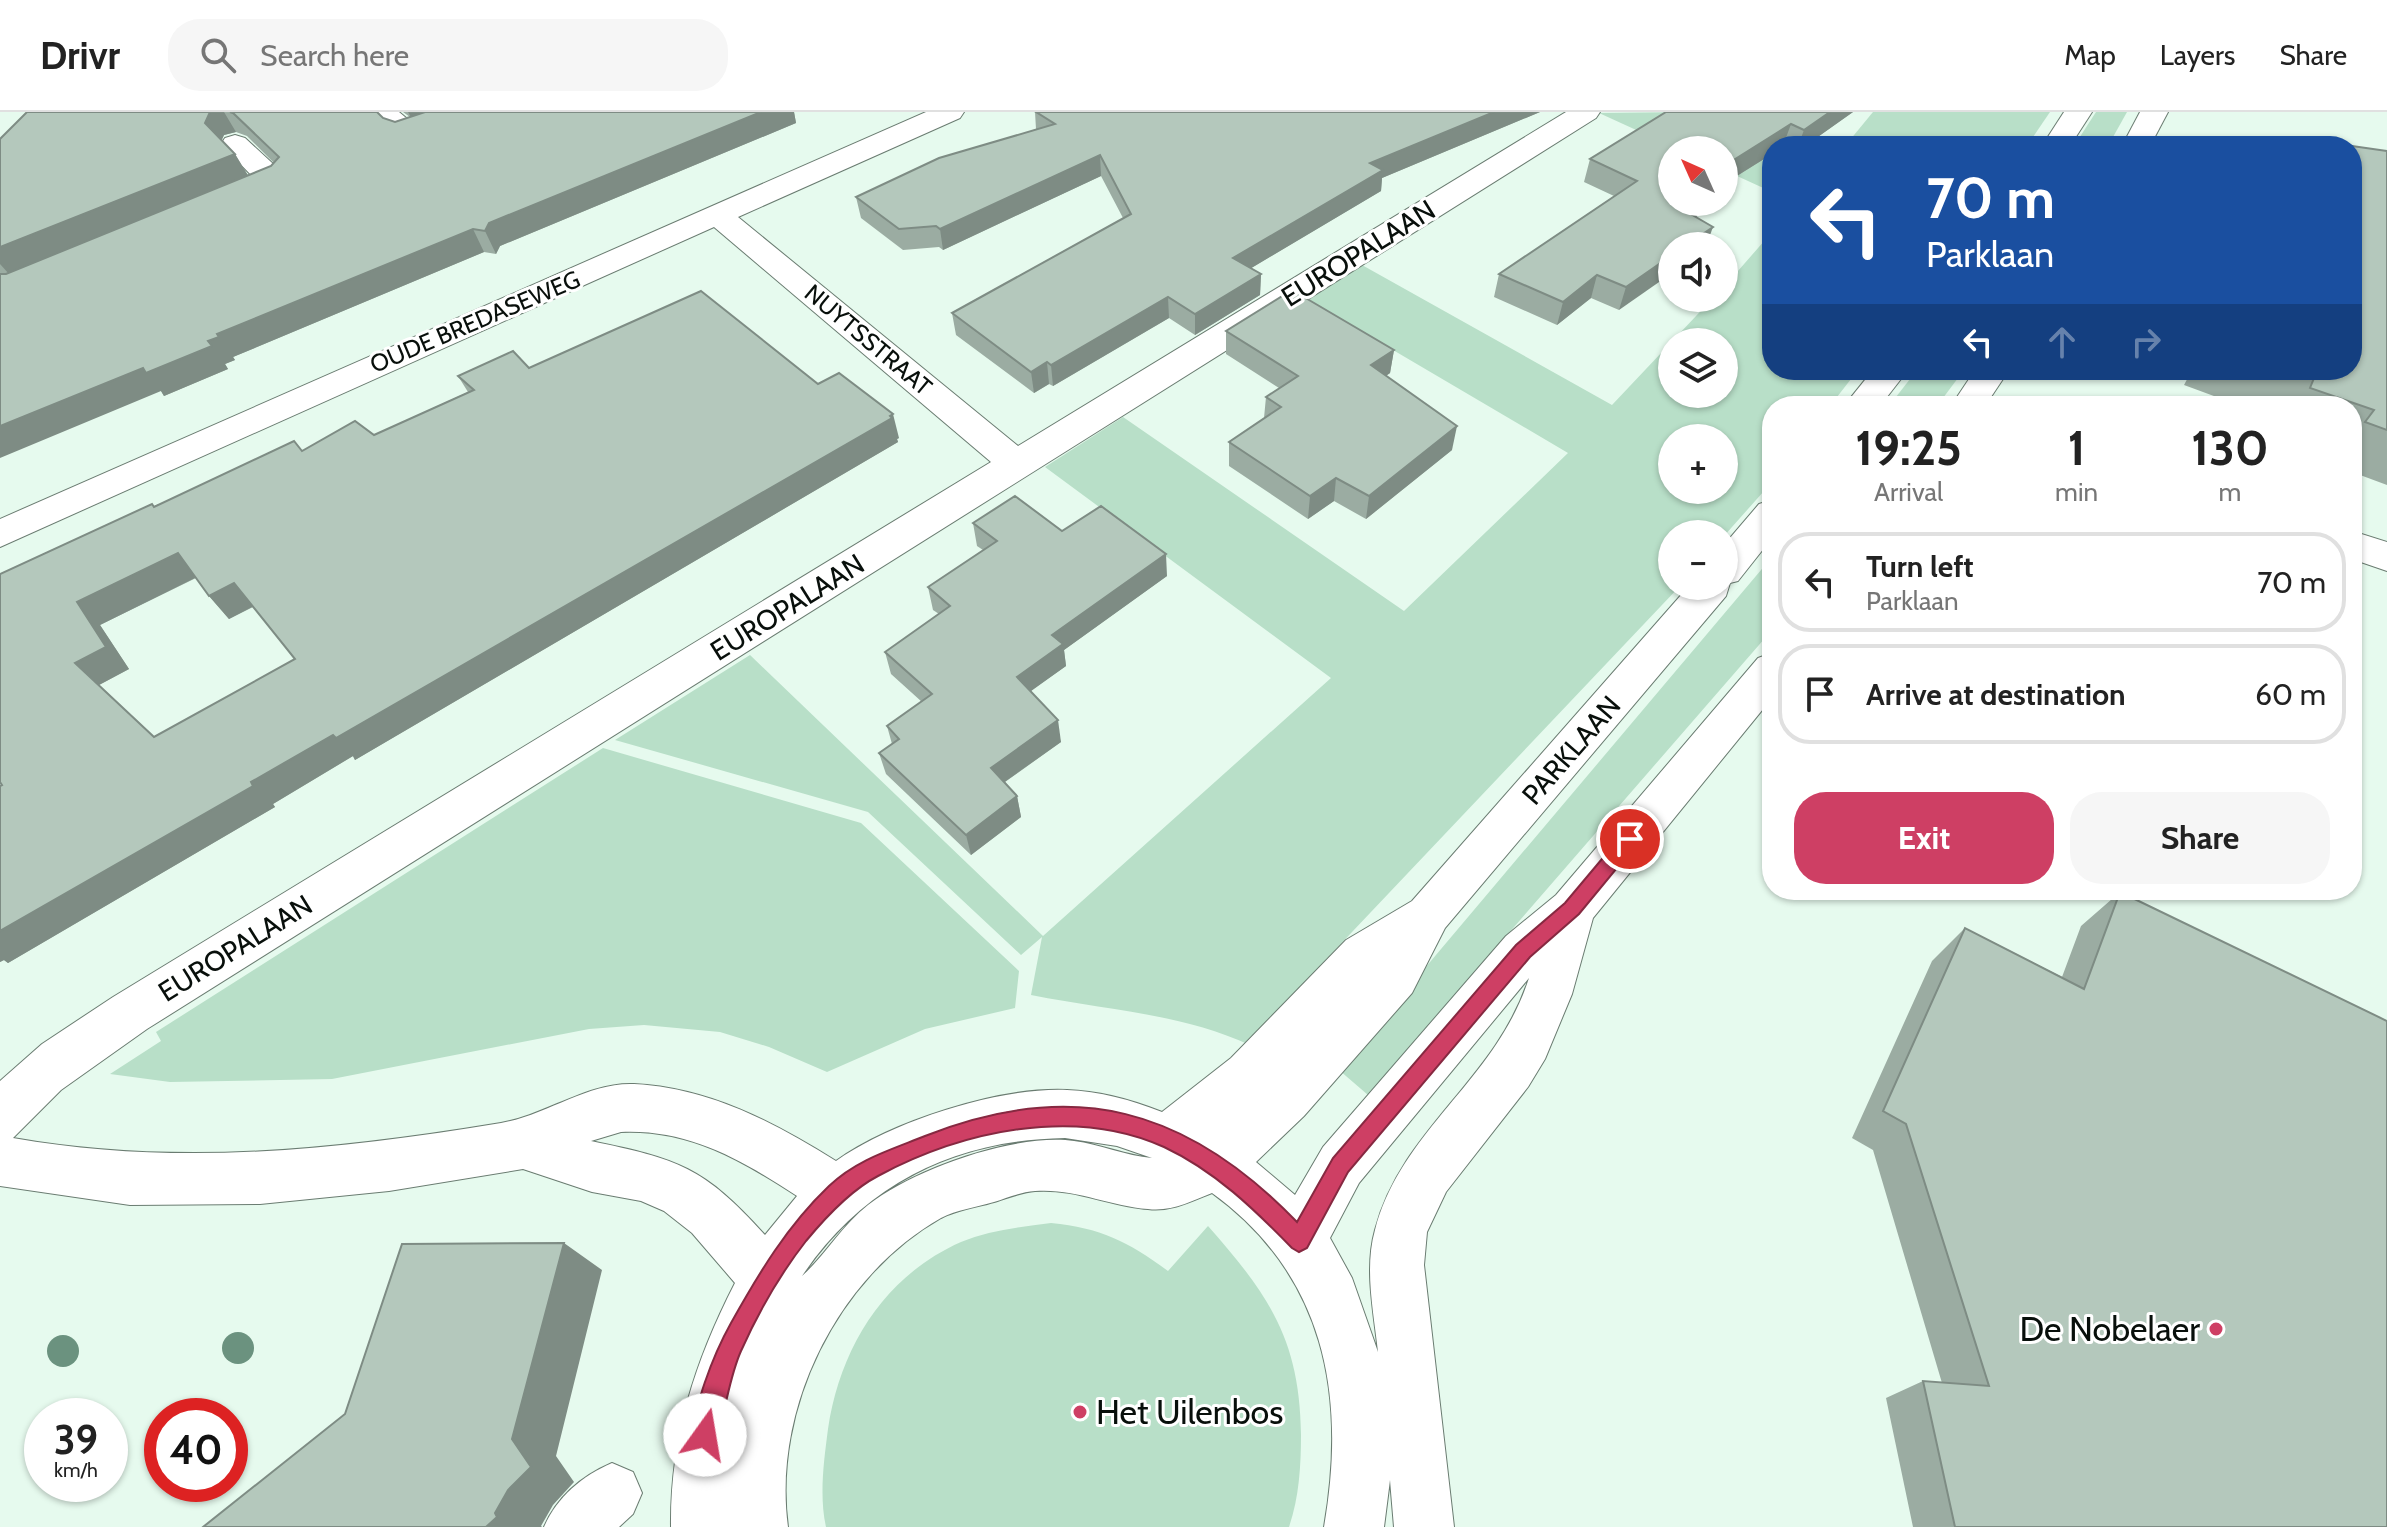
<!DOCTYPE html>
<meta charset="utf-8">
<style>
:root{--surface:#fff;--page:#f6f6f6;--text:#222;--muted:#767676;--line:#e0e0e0;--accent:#ce3f64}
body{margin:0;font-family:Cabin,sans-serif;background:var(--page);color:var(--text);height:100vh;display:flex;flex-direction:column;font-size:30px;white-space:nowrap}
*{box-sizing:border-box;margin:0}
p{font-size:26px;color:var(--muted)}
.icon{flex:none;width:44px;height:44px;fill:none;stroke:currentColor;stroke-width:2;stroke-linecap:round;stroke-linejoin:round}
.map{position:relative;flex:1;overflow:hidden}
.drawer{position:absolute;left:1762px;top:284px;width:600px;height:504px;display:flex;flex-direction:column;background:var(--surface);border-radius:32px;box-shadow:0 2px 6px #0004}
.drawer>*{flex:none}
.top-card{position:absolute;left:1762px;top:24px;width:600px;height:244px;border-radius:32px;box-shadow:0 2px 6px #0004;background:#1a4fa0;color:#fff;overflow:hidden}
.needle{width:52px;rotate:315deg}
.tools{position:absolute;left:1658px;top:24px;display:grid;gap:16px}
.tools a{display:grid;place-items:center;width:80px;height:80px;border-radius:50%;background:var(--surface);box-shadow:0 2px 6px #0004;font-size:40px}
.speed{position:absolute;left:24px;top:1286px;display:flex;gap:16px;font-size:40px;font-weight:700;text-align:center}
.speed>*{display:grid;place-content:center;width:104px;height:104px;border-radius:50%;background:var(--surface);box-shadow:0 2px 6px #0004;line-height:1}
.speed small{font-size:20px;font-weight:400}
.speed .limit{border:12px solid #d22;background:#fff;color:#111}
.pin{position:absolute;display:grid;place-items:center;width:68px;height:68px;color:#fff;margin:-34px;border:4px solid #fff;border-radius:50%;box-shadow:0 2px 8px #0007}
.me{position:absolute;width:88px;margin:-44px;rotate:13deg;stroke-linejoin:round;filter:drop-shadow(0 0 6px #0008)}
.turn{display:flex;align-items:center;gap:28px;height:168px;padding:0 32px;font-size:36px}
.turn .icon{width:104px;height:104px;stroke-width:2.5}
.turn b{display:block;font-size:56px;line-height:68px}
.lanes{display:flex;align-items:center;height:76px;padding:0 32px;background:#0003;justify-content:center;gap:40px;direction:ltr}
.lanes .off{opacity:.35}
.eta{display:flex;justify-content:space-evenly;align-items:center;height:136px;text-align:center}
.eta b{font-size:48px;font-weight:800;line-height:56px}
.button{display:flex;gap:16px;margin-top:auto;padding:16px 32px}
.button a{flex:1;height:92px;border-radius:32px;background:var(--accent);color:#fff;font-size:32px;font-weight:800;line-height:92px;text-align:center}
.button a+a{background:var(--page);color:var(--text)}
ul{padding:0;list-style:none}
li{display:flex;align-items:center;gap:24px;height:100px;margin:0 16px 12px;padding:0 16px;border:4px solid var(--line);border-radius:32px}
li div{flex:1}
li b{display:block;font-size:30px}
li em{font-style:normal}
header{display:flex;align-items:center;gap:48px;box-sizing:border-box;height:112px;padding:0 40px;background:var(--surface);border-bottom:2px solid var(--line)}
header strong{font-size:38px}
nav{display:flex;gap:44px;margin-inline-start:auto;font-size:28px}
.search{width:560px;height:72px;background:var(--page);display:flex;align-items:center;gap:20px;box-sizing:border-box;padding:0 28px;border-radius:32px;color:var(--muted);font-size:30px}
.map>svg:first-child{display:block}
.green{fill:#b8dfc8;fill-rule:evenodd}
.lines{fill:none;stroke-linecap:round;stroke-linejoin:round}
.minor-casing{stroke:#6a7c71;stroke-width:2}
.minor{fill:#fff;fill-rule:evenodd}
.tree{fill:#6b927f}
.wall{fill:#9baca2;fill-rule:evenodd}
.shaded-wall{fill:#7e8c84}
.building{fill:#b4c8bc;stroke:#7e8c84;stroke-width:2;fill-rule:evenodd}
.route{fill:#ce3f64;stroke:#862941;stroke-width:2}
.poi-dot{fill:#ce3f64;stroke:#fff;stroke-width:3}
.labels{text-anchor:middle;stroke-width:6;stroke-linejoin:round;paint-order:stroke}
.far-street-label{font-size:24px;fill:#080f0b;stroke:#fff}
.street-label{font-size:28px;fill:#080f0b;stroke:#fff}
.near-poi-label{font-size:34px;fill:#080f0b;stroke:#fff;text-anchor:end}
</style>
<header>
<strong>Drivr</strong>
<div class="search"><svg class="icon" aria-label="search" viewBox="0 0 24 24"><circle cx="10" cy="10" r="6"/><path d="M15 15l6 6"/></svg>Search here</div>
<nav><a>Map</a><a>Layers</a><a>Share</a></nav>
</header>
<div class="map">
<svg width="2387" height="1415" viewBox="0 0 2387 1415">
<rect width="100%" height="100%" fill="#e6faee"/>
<g class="green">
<path d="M1690,0L1772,36V80L1724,58V38H1680L1599,1Z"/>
<path d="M1873,0H2050L2027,34H1845Z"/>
<path d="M2096,0H2127L2108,34H2074Z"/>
<path d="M1772,120V258H1858L1830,294H1772V370L1724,424L1672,422V474H1680L1298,877L1250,933C1180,901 1105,898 1031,883L1042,825L1021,843L868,700L615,628L750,543L1043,824L1331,566L1045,355L1123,305L1404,499L1568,341L1308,188L1362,153L1612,293L1713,186H1724V175ZM1672,230H1724V282H1672ZM1672,326H1724V378H1672Z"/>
<path d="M1917,258H1964L1937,294H1889Z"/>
<path d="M1772,445V518L1368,983L1339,958L1403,887L1425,856Z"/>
<path d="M603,636L861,711L1019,859L1015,896L925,917L827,960L769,935L720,920L644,913L589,917L332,967L170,970L110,962L161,929L156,920Z"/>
<path d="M1051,1111C1101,1116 1127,1129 1168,1159L1208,1114C1269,1183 1300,1228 1301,1323C1301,1354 1299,1386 1289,1415H826C819,1384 824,1348 828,1317C840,1236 884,1164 961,1130C989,1118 1021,1115 1051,1111Z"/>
</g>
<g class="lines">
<g class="minor-casing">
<g id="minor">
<path d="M368,0H399L411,10L439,0H480L476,6L407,30L397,27Z"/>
<path d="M926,0H964L960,6L738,105L1018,334L1566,0H1600L1596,6L147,917L61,978L13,1026C177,1055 338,1038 501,1011C547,1003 588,970 634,972C710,976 773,1010 836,1049C891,1010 998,975 1067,978C1099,979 1132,988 1162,1000L1231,946L1346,828L1412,789L1689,474H1724V433L1759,392L1772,388V426L1738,469L1730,471L1726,484L1445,816L1412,881L1304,1004L1256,1050L1295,1083L1323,1035L1506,824L1556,783L1758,546L1772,541V586L1593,806L1572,882L1545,947L1528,975L1446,1080L1427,1120L1424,1153L1454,1415H1394L1390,1368L1384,1415H1324C1347,1283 1325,1163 1212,1081C1192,1089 1171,1100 1148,1097C1109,1094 1075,1076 1035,1079C1021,1080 1007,1086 994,1090C977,1095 956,1098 941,1106C837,1165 772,1297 788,1415H671C670,1326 695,1249 735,1171L692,1121L664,1099L641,1089L592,1080L523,1057L389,1079L260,1092L130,1093L0,1074V969L42,932L113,885L991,350L714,115L0,435V407ZM1529,866C1496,969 1402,1016 1375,1118C1364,1157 1374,1201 1378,1240L1352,1166L1330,1126L1359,1071ZM621,1020C689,1017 742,1048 797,1084L765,1123C704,1055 678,1047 591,1029ZM1065,1026L1117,1034L1152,1046C1126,1044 1100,1032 1074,1029C1015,1021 914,1057 868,1093C842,1113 824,1145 802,1164C864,1072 955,1028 1065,1026Z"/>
<path d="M2064,0H2092L2070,34H2042Z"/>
<path d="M2140,0H2168L2150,34H2122Z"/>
<path d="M235,23L245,26L284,62L289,68C278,84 241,96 223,91L219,85L223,79L254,66L221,32L225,26Z"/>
<path d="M1873,258H1908L1880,294H1844Z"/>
<path d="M1975,258H2009L1985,294H1951Z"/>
<path d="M2352,419L2387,430V459L2352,447Z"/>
<path d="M612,1351L633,1360L642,1381L633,1402L619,1415H544C557,1385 582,1364 612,1351Z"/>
</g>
</g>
<use href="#minor" class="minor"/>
</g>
<g class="tree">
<circle cx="238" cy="1236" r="16"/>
<circle cx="63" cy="1239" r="16"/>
</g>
<g class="wall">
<path d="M27,0H377L383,6L395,10L410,5L403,0H794L796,11L500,134L496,142L484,140L233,245L235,248L225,252L228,257L164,284L161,279L0,162V27ZM236,20L247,24L274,51L271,54L248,64L235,42L221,29L224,23Z"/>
<path d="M1035,0H1540L1382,66L1381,79L1251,156L1261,162L1260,183L1195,223L1169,206L1053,274L1049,272L1034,281L956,223L952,201L1123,106L1101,64L943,138L939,135L903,138L861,106L856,85L1036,17Z"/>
<path d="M1666,0H1853L1805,34H1772V42L1724,72V38L1672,90H1704L1700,102L1696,105L1619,198L1591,186L1557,213L1494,185L1499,162L1614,84L1584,70L1590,47Z"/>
<path d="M2387,39V373L2352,360V294H2241L2184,273L2192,258H2352Z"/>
<path d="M1226,219L1394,238L1390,261L1386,264L1452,338L1366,407L1334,389L1308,407L1229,354V330L1264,306L1266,285L1279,276L1226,242Z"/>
<path d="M529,256L818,272L899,326L897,327L898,330L355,648L353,644L273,692L275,695L8,851L4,848L0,850V674L154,394L302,339L374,323L468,280L458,264ZM196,466L209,484L229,507L253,495L295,547L154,625L99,573L129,557L100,513Z"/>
<path d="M973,411L1062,419L1167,464L1064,538L1066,554L1030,579L1061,630L1005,670L1017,684L1021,705L971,743L886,662L879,641L892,632L887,614L922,590L891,562L885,540L939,502L933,498L928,475L983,438L977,434Z"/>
<path d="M2120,780L2387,1415H1913L1886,1286L1923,1269L1942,1271L1873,1038L1852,1026L1932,849L1965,816L2062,865L2081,814Z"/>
</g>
<g class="shaded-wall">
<path d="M210,0H224L236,20L224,23L219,34L205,11Z"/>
<path d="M408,0H430L412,7Z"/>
<path d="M761,0H794L796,11L500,134L496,142L485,119L489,111Z"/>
<path d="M1494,0H1540L1382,66L1381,79L1233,167V146L1370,51Z"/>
<path d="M1830,0H1853L1805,34H1798L1804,18Z"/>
<path d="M1791,12L1783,34H1772V42L1724,72V54Z"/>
<path d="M235,42L249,65L9,162L0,152V135Z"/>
<path d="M1100,43L1101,64L943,138L940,117Z"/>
<path d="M1689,90H1704L1700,102L1674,120L1682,97Z"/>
<path d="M1713,115L1706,134H1685Z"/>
<path d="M473,117L484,140L233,245L235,248L225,252L228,257L164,284L161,279L0,346V314L208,229L217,222Z"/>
<path d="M1672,143V161L1619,198L1626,175Z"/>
<path d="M1261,162L1260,183L1195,223V202Z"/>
<path d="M1597,163L1591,186L1557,213L1563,190Z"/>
<path d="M1168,185L1169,206L1053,274L1051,253Z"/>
<path d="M1394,238L1390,261L1368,276L1371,253Z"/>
<path d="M1047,250L1049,272L1034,281L1031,260Z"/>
<path d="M893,302L899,326L897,327L898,330L355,648L353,644L273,692L275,695L8,851L4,848L0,850V819L251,670Z"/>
<path d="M1457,314L1452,338L1366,407L1369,384Z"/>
<path d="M1336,366L1334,389L1308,407L1310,384Z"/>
<path d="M178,441L199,464L100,513L129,557L99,573L75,551L77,490Z"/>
<path d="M1166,442L1167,464L1064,538L1066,554L1020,587L1017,565L1052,523Z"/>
<path d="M234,471L254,494L229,507L209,484Z"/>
<path d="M1058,608L1061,630L996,676L991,656Z"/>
<path d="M1017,684L1021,705L971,743L966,723Z"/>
<path d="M564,1131L602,1158L556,1344L574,1370L553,1393L541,1414L542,1415H486L508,1378L512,1327Z"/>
</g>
<g class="building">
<path d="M27,0H212H210L205,11L235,42L0,135V27Z"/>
<path d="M230,0H377L383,6L395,10L425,0H761L489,111L485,119L473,117L217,222L219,225L208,229L212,234L146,261L143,256L0,314V162H6L271,54L279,45L233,1Z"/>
<path d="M1036,0H1494L1370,51L1383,58L1233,146L1261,162L1195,202L1168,185L1051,253L1047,250L1031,260L952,201L1131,102L1100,43L940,117L936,114L899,117L856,85L939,46L1055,12Z"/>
<path d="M1666,0H1830L1804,18L1791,12L1724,54V38H1672V90H1692L1682,97L1713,115L1685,134H1672V143L1626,175L1597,163L1563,190L1499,162L1637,69L1590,47Z"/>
<path d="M2314,29L2351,34H2312Z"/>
<path d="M2352,34L2387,39V318L2365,310L2374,298L2310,276L2314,266L2290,258H2352Z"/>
<path d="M1292,178L1394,238L1371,253L1457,314L1369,384L1336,366L1310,384L1229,330L1281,295L1266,285L1298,264L1226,219Z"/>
<path d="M701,179L818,272L839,261L893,302L890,304L892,306L336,626L333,623L251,670L253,674L0,819V674L2,673L0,670V462L152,392L154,395L294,329L302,339L355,309L374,323L474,278L458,264L513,239L529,256ZM178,441L209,484L234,471L295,547L154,625L75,551L106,535L77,490Z"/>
<path d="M1015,384L1062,419L1101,394L1166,442L1052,523L1063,532L1017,565L1058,608L991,656L1017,684L966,723L879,641L899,627L887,614L932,582L885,540L950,494L928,475L997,429L973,411Z"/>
<path d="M2120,780L2387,909V1415H1955L1923,1269L1989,1274L1906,1012L1883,999L1965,816L2084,877Z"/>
<path d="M564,1131L512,1327L531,1355L508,1378L495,1401L497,1405L486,1415H203L345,1302L402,1132Z"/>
</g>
<path class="route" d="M1630,720L1636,722V733L1579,802L1530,845L1348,1060L1307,1136L1299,1140L1292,1136C1254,1097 1215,1059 1164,1035C1074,994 962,1019 878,1064C851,1078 825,1106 806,1129C781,1161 758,1201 741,1239C728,1268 726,1302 714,1331L705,1335L697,1331C686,1306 717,1236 731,1211C759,1161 787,1114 829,1074C856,1048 890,1038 925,1024C1074,965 1187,996 1297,1110L1333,1046L1516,833L1565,791L1623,722Z"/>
<g class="poi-dot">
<circle cx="2216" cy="1217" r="8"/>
<circle cx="1080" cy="1300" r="8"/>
</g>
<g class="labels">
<g class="far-street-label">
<text transform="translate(475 210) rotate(-23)" y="8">OUDE BREDASEWEG</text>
<text transform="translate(868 228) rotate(40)" y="8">NUYTSSTRAAT</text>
</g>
<g class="street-label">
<text transform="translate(1358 141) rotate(-32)" y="10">EUROPALAAN</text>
<text transform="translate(787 495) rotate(-32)" y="10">EUROPALAAN</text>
<text transform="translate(1571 638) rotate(-49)" y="10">PARKLAAN</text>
<text transform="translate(235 836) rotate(-32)" y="10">EUROPALAAN</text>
</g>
<g class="near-poi-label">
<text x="2200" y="1229">De Nobelaer</text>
<text x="1096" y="1312" text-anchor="start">Het Uilenbos</text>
</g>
</g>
</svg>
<div class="tools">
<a><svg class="needle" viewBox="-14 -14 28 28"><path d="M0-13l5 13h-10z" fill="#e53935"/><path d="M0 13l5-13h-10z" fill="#767676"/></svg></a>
<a><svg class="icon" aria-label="sound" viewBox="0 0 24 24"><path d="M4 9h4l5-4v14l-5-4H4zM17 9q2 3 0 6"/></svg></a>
<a><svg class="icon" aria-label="layers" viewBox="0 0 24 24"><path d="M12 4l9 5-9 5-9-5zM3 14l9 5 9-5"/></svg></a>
<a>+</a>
<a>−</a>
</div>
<div class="speed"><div>39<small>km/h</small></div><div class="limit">40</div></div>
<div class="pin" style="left:1630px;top:727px;background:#d93025"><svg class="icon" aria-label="arrive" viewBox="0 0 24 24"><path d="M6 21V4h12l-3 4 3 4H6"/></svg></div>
<svg class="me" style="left:705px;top:1323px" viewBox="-20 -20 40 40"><circle r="19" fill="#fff"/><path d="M0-13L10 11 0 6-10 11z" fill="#ce3f64"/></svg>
<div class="top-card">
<div class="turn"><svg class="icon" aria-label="left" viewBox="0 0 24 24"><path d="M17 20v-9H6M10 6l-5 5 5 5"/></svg><div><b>70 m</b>Parklaan</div></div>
<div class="lanes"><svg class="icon" aria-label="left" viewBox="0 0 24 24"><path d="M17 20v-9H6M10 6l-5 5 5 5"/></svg><svg class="icon off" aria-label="ahead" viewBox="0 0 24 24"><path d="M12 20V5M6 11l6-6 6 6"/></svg><svg class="icon off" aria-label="right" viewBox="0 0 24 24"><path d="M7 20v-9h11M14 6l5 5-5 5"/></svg></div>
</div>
<section class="drawer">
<div class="eta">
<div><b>19:25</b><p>Arrival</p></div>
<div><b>1</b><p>min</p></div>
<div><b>130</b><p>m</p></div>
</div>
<ul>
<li><svg class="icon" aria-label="left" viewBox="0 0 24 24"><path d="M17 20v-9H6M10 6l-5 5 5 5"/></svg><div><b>Turn left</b><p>Parklaan</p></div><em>70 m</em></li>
<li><svg class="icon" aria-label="arrive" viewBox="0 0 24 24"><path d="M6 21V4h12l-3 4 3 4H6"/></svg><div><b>Arrive at destination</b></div><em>60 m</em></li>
</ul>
<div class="button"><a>Exit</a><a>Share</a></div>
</section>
</div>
